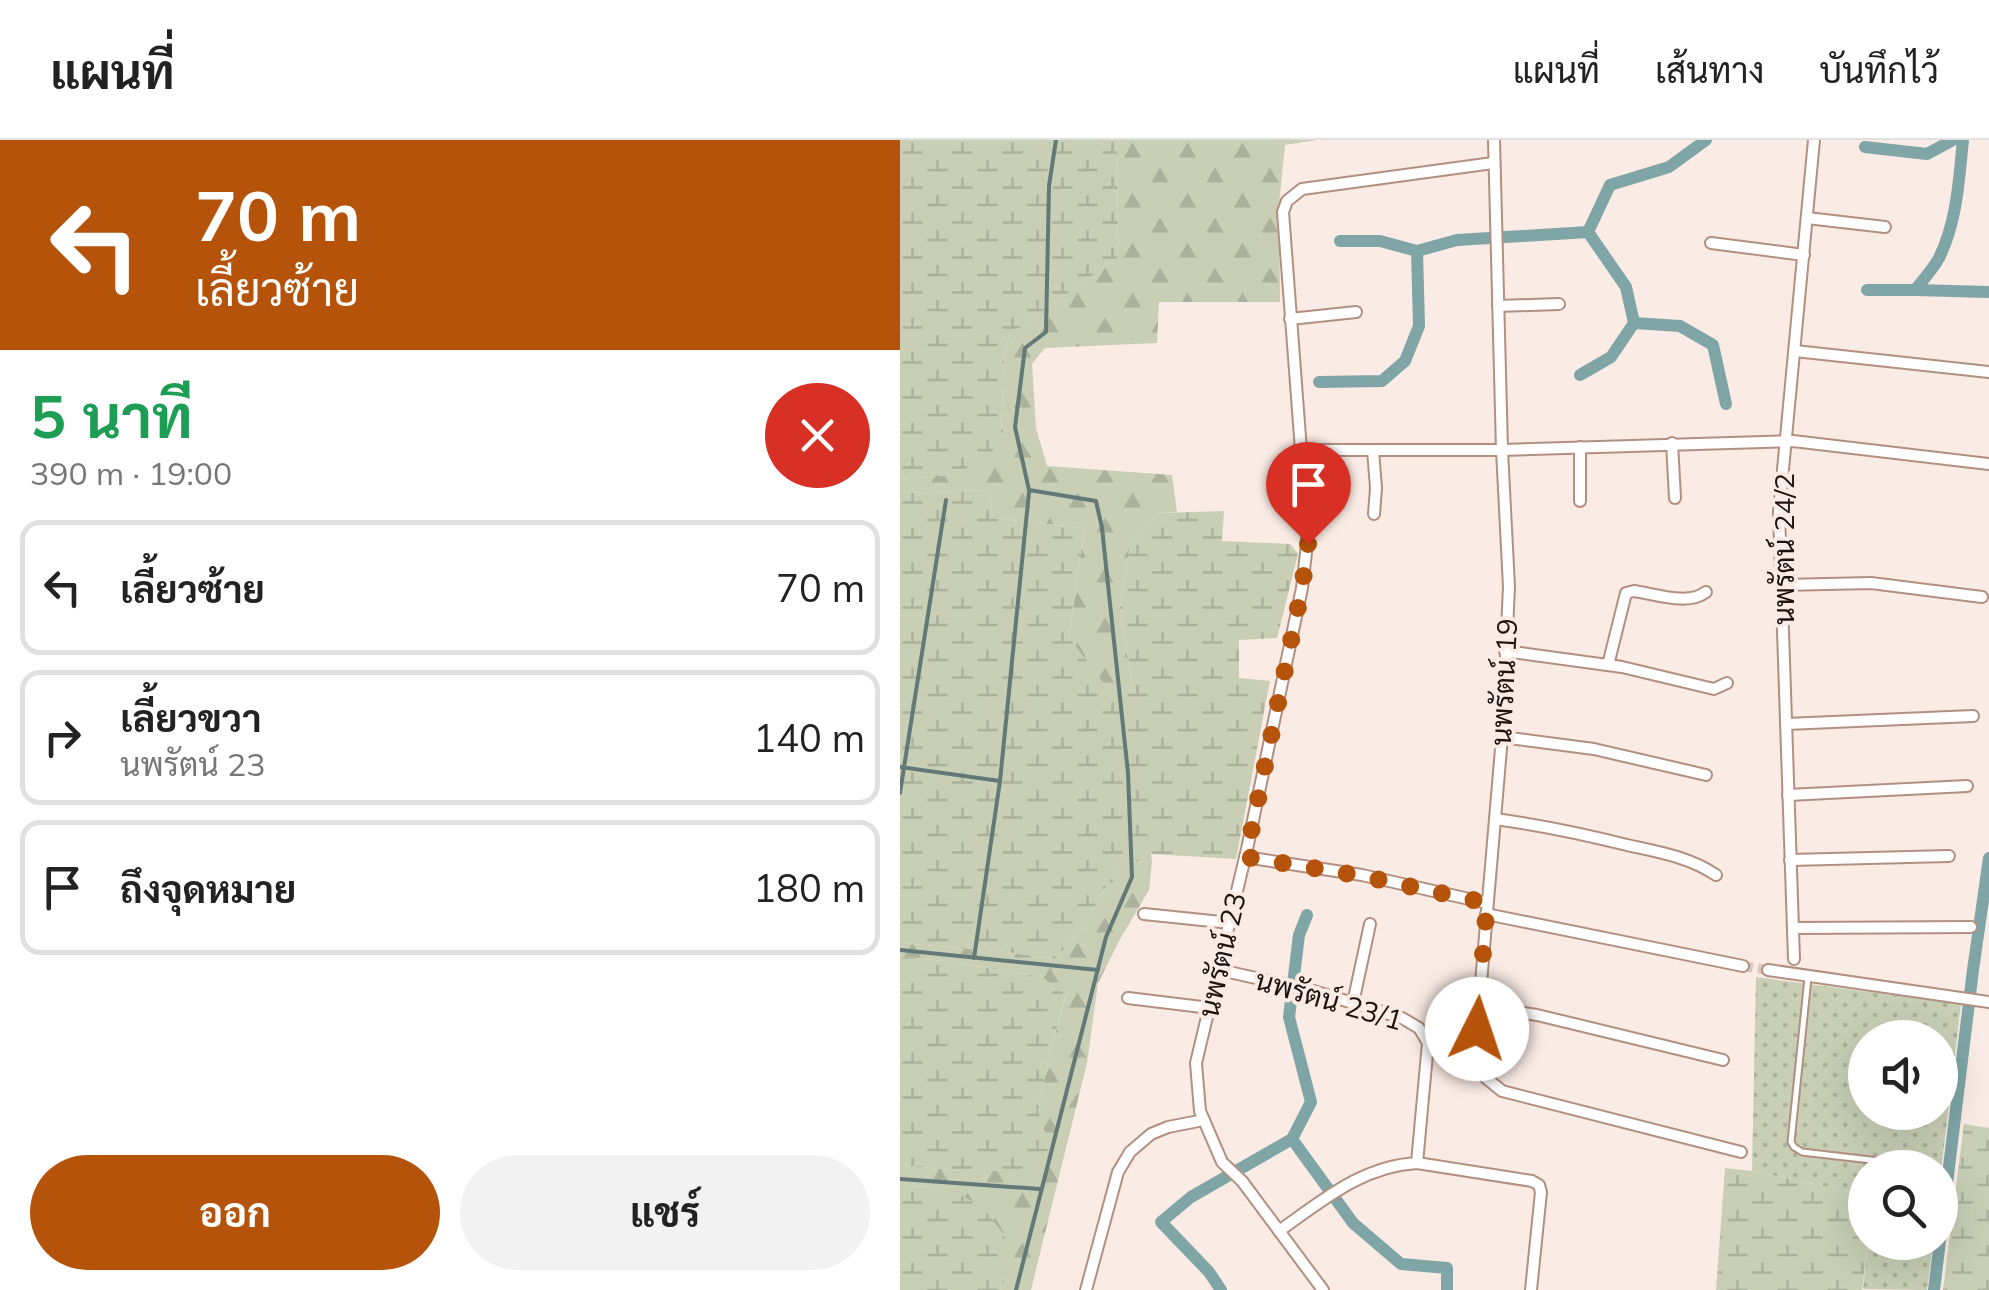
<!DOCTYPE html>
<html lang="th">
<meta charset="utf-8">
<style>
:root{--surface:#fff;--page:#f2f2f2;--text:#222;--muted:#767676;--line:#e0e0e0;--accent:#b45309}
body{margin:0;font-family:Mulish,Sarabun,sans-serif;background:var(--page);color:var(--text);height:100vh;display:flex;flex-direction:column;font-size:38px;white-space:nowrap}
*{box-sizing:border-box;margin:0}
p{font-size:32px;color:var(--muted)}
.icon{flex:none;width:55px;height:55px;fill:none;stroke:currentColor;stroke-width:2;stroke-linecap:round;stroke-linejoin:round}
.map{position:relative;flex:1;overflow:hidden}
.side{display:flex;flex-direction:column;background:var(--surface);width:900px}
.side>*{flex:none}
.banner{background:#b45309;color:#fff;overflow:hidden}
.controls{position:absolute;left:948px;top:880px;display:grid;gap:20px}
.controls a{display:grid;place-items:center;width:110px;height:110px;border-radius:50%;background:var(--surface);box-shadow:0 10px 40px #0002;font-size:50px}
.pin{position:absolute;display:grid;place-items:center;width:85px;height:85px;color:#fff;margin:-102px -42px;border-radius:50% 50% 50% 0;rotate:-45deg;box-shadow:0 0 10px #0007}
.pin .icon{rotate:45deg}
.me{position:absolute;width:110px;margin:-55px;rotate:4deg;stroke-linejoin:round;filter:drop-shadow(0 0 8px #0008)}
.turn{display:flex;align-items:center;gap:35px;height:210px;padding:0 30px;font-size:45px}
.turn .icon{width:130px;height:130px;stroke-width:2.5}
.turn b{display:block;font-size:70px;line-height:85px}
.round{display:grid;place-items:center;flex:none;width:105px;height:105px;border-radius:52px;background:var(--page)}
.headline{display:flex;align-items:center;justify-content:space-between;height:170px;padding:0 30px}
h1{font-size:60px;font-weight:700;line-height:75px;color:#1e9e55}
.primary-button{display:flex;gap:20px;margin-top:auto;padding:20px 30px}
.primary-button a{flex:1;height:115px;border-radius:60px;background:var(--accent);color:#fff;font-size:40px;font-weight:700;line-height:115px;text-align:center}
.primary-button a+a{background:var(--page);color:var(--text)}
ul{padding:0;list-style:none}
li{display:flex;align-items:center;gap:30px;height:135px;margin:0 20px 15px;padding:0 10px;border:5px solid var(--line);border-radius:20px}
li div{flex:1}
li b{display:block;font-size:38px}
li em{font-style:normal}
header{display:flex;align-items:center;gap:60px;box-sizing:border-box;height:140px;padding:0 50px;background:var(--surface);border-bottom:2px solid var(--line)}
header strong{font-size:48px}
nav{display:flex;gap:55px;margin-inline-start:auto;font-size:35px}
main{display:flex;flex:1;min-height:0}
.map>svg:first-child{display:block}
.grass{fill:url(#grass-dots);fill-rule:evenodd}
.forest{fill:url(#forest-firs)}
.wetland{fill:url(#wetland-marsh)}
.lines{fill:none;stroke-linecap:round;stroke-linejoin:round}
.stream{stroke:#627978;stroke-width:4}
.canal{stroke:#7fa5a6;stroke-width:12}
.minor-tunnel{stroke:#d9cbc4;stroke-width:10;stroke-dasharray:10 5;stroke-linecap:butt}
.service-casing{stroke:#b29081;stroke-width:9}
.minor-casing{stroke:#b29081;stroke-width:14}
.service{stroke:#fff;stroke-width:5}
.minor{stroke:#fff;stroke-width:10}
.route{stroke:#b45309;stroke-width:18;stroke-dasharray:0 32.4}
.labels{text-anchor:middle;stroke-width:8;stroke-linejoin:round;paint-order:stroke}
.street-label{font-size:28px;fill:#1f130d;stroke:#faebe4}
</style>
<header>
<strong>แผนที่</strong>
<nav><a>แผนที่</a><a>เส้นทาง</a><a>บันทึกไว้</a></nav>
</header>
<main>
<section class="side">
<div class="banner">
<div class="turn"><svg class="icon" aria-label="left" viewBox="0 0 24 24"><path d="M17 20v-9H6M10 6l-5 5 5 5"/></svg><div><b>70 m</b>เลี้ยวซ้าย</div></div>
</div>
<div class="headline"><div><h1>5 นาที</h1><p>390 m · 19:00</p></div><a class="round" style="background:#d93025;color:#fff"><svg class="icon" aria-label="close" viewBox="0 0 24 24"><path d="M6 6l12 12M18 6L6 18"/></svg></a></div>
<ul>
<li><svg class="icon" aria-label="left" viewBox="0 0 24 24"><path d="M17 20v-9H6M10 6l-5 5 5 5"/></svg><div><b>เลี้ยวซ้าย</b></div><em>70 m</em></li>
<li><svg class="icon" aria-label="right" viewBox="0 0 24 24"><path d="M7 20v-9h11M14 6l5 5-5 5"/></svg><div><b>เลี้ยวขวา</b><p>นพรัตน์ 23</p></div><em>140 m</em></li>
<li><svg class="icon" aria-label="arrive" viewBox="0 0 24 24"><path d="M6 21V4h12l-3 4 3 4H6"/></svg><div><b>ถึงจุดหมาย</b></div><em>180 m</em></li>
</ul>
<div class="primary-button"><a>ออก</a><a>แชร์</a></div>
</section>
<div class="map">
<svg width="1089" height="1150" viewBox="0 0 1089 1150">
<defs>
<pattern id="grass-dots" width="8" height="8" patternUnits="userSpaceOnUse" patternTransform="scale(2.5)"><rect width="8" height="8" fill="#c8cfb5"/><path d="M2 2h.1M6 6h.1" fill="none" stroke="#abb19a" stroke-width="1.8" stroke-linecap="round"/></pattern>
<pattern id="forest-firs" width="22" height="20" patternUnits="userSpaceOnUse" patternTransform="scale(2.5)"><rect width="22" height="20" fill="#c8cfb5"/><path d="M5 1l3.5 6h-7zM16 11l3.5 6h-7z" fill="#abb19a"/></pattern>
<pattern id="wetland-marsh" width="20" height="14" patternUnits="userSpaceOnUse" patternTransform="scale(2.5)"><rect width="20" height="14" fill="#c8cfb5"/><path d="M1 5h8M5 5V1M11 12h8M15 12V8" fill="none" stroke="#abb19a"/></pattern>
</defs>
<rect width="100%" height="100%" fill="#faebe4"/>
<g class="grass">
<path d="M856,837L1061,864L1040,1039V1028H965V1055L852,1031ZM965,898H1040V972H965Z"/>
<path d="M968,1103H1033L1027,1150L963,1149Z"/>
</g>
<g class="forest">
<path d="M219,0H417L385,5L379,65L380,162H259L257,203L145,208L132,224L136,288L147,326L272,335L277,372L259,373L230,405L220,468L234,555L209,551L169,498L184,388L93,378L89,350L0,353V340L56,334L101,292L104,221L109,195L218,117L217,10Z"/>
<path d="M221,721L252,722L249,750L219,801L198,843L187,923L131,1150H100L103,1137L43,1047L0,1046V1025L62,1031L138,972L150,911L166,856L142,837L45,821L0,817V803L99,811L155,819L180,792Z"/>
</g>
<g class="wetland">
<path d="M0,0H219L217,10L218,117L109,195L104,221L101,292L92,312L56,334L0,340Z"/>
<path d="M89,350L93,378L184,388L169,497L209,551L234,554L220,468L230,405L259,373L324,371L322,401L390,404L398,414L377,498L339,500V538L370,541L336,719L251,714L252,722L221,721L180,792L155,819L99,811L0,803V353Z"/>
<path d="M0,817L45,821L142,837L166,855L150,911L138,972L151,1009L119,1031H62L0,1025Z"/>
<path d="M1064,984L1089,988V1150H1043Z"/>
<path d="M825,1028L852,1031L965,1055V1102L968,1103L962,1150H816Z"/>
<path d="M0,1046L43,1047L81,1065L105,1096L103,1137L100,1150H0Z"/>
</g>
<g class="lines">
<g class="stream">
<path d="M0,627L100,641L74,818"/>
<path d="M100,641L129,352"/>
<path d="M0,653L46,360"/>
<path d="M0,810L198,830"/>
<path d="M0,1039L140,1049"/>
<path d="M116,1150L206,797L232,737L228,633L202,388L196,361L129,350L115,287L125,208L146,192L149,46L156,0"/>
</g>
<g class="canal">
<path d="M965,7L1027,14L1053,0"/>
<path d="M440,101H480L517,111"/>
<path d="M967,150H1015C1023,140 1033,129 1039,118C1057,82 1059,39 1063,0"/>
<path d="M1015,150L1089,152"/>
<path d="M734,183L780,186L813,205L826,264"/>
<path d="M680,235L711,217L734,183L726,147L688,92L710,45L769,27L806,0"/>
<path d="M419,242L482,241L505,221L519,186L517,111L557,100L688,92"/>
<path d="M392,999L453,1083L501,1124L547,1128V1150"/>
<path d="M321,1150L309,1132L261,1082L291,1057L392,999L411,962L389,877L399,795L407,775"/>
<path d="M1034,1150L1073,830L1089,718"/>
</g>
<path class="minor-tunnel" d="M843,826L868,830"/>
<g class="service-casing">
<path id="service" d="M908,838L891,1002L894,1007L902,1012L988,1022"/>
</g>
<g class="minor-casing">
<g id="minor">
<path d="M594,0L602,310L609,447L602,597L575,913L586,938L602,951L841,1012"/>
<path d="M907,78L985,87"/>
<path d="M811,103L904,115"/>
<path d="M598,166L659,164"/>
<path d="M390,179L456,172"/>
<path d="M895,211L1089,232"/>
<path d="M772,303L775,358"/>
<path d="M401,310H602L893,301L1089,324"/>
<path d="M473,310L476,348L474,374"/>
<path d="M680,361V307"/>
<path d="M882,445L971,443L1082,457"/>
<path d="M605,511L722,527L814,549L827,543"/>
<path d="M708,525L726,453L734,451C756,454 788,466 806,452"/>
<path d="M886,584L1073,576"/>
<path d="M602,597L694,609L806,635"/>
<path d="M888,655L1067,646"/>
<path d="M595,679C640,685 683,694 727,705C759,712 789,717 816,735"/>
<path d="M345,717L462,735L587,763"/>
<path d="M890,720L1049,716"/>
<path d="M244,774L331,783"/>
<path d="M586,774L843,826"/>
<path d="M893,788L1071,787"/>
<path d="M894,819L879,372L914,0"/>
<path d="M320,830L410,850L502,878L519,888L528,903L517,1023"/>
<path d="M868,830L1089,862"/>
<path d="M228,858L310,868"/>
<path d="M453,863L470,784"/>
<path d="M578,866L637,875L823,920"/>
<path d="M379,1091C422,1061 462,1026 517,1023L632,1041L639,1045L641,1052L631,1150"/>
<path d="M186,1150L218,1032L230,1012L251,994L268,987L304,980"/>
<path d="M423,1150L342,1041L322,1022L300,971L296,923L347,709L402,448L407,404V379L398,318L401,310L383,72L387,61L402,49L593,23"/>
</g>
</g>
<use href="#service" class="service"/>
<use href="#minor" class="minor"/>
</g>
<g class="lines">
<path class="route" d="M408,404L402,448L346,717L462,736L587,763L577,889"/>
</g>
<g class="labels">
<g class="street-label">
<text transform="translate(884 409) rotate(-90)" y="10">นพรัตน์ 24/2</text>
<text transform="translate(604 542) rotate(-87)" y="10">นพรัตน์ 19</text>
<text transform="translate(322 815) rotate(-77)" y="10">นพรัตน์ 23</text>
<text transform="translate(429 860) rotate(16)" y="10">นพรัตน์ 23/1</text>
</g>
</g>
</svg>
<div class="controls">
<a><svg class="icon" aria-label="sound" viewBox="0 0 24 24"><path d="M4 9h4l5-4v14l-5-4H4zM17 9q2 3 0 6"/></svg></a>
<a><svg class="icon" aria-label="search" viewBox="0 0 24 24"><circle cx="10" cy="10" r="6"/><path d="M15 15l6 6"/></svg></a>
</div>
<div class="pin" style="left:408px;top:404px;background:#d93025"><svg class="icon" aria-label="arrive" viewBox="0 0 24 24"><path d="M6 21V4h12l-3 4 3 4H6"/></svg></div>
<svg class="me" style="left:577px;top:889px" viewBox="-20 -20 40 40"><circle r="19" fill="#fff"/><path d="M0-13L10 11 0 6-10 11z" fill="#b45309"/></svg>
</div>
</main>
